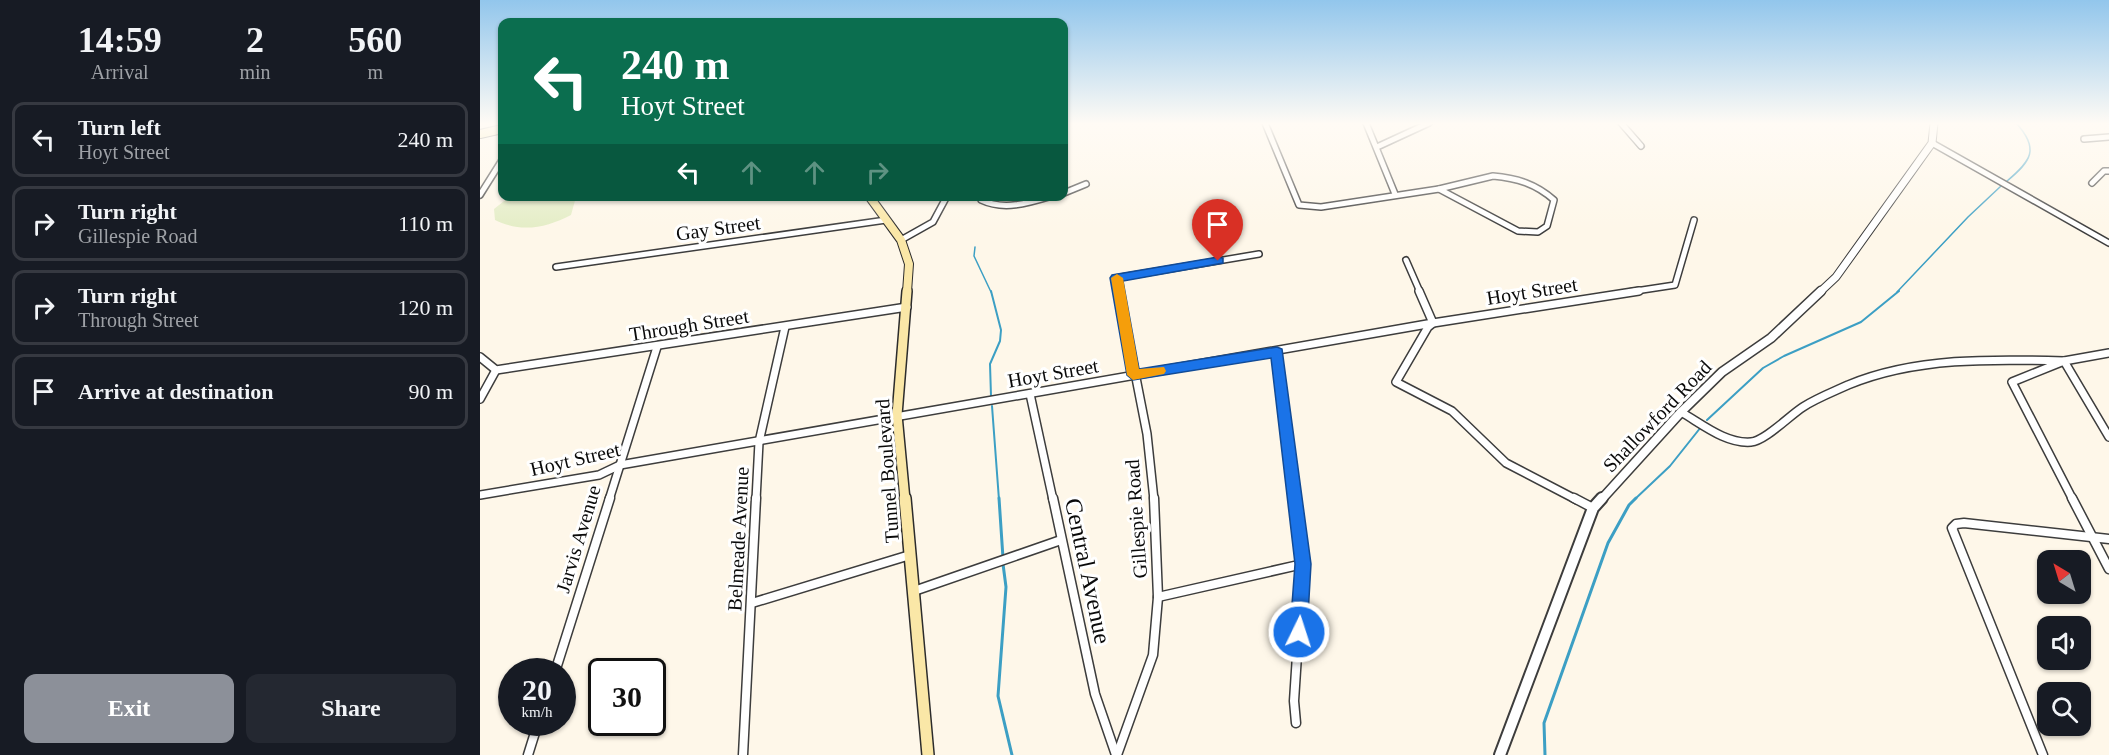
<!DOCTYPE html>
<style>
:root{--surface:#171b24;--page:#242831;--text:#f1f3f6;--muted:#9ea1a6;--line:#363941;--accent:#8c9099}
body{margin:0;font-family:Georgia,serif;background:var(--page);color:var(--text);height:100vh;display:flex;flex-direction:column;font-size:22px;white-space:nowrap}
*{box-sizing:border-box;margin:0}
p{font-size:20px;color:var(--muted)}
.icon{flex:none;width:33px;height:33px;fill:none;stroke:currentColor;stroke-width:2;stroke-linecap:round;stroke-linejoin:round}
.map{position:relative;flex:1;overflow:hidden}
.side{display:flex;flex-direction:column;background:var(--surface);width:480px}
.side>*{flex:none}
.top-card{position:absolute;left:18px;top:18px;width:570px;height:183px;border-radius:12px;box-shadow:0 2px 4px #0004;background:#0b6e4f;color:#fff;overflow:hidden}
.needle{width:39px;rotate:322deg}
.tools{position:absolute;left:1557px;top:550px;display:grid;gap:12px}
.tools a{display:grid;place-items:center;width:54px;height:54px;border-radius:12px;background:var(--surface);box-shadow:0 2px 4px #0004;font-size:30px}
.speed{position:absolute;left:18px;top:658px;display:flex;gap:12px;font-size:30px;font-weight:700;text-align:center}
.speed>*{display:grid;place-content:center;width:78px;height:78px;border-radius:50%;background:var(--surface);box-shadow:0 2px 4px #0004;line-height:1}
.speed small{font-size:15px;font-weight:400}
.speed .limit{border:3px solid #111;border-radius:9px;background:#fff;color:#111}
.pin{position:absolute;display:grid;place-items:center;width:51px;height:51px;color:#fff;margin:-62px -26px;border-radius:50% 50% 50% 0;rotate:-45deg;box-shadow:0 0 6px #0007}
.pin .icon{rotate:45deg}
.me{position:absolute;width:66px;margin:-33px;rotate:4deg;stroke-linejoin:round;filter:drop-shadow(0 0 4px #0008)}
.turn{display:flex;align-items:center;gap:21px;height:126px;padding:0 24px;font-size:27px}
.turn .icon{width:78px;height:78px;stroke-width:2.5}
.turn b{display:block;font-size:42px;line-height:51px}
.lanes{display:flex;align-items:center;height:57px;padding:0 24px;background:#0003;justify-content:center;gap:30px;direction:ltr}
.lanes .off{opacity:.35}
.eta{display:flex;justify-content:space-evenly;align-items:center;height:102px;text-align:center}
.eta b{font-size:36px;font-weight:800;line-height:42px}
.primary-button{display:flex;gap:12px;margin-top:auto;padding:12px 24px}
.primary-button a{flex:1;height:69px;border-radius:12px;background:var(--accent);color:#fff;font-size:24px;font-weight:800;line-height:69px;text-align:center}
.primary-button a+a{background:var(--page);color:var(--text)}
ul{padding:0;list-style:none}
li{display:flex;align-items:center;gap:18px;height:75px;margin:0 12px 9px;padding:0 12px;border:3px solid var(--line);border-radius:12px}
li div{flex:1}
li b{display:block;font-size:22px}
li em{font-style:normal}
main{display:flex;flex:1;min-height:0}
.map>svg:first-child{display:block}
.pitch{fill:#e4edc6}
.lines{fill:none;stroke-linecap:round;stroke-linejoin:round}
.stream-far2{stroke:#3c9fc4;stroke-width:1.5}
.stream-far1{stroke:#3c9fc4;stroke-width:2}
.stream{stroke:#3c9fc4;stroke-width:3}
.minor-far2-casing{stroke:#3d3d3d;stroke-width:8}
.minor-far1-casing{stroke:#3d3d3d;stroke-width:10}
.minor-casing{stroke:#3d3d3d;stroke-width:11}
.tertiary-far2-casing{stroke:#3d3d3d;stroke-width:9}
.tertiary-far1-casing{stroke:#3d3d3d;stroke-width:11}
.tertiary-casing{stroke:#3d3d3d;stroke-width:14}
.secondary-far2-casing{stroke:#2c2c2c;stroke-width:10}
.secondary-far1-casing{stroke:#2c2c2c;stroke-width:12}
.secondary-casing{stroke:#2c2c2c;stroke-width:14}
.minor-far2{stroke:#fff;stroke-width:5}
.minor-far1{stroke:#fff;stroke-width:7}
.minor{stroke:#fff;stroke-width:8}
.tertiary-far2{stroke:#fff;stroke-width:7}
.tertiary-far1{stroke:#fff;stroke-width:8}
.tertiary{stroke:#fff;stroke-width:10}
.secondary-far2{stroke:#fae7a7;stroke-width:8}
.secondary-far1{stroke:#fae7a7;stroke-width:9}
.secondary{stroke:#fae7a7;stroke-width:11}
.route{fill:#1a73e8;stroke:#114b97;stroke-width:1.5}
.slow{fill:#f59e0b}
.labels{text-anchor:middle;stroke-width:6;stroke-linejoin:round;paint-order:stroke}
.street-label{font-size:20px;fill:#0a0a0a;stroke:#fff}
.near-street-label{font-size:24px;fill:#0a0a0a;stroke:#fff}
</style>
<main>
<section class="side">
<div class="eta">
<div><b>14:59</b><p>Arrival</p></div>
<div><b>2</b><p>min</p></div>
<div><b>560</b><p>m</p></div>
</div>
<ul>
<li><svg class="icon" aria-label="left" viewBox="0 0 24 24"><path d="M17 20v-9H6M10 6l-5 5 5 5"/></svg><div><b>Turn left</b><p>Hoyt Street</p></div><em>240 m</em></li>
<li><svg class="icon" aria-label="right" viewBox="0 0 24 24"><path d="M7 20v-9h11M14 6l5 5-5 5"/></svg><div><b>Turn right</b><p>Gillespie Road</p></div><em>110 m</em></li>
<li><svg class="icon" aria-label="right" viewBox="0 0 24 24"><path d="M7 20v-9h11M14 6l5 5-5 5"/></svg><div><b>Turn right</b><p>Through Street</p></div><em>120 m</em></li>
<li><svg class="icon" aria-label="arrive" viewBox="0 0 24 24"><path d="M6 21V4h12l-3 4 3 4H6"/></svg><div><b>Arrive at destination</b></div><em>90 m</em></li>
</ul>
<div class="primary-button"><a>Exit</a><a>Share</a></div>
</section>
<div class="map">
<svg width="1629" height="755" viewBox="0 0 1629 755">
<rect width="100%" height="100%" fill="#fef7e9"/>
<path class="pitch" d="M29,197V196L96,197L91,215C66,228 41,233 15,220L14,209Z"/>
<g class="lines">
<g class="stream-far2">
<path d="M1527,181C1551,161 1560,149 1536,123"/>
<path d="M495,247L494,256L511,292"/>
<path d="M1417,292L1488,217L1521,186"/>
</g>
<g class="stream-far1">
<path d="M511,291L521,330L520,341L510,364L511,396"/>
<path d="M512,406L519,500"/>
<path d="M1227,420L1283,368L1304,356L1381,322L1419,291"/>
<path d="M1154,500L1190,466L1221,427"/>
</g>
<g class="stream">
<path d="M519,498L523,558"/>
<path d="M523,564L526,587L518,696L532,755"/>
<path d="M1065,755L1064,723L1128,543L1149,505L1156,498"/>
</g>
<g class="minor-far2-casing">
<g id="minor-far2">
<path d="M785,123L819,205L841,207L959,189"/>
<path d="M886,123L915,194"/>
<path d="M1141,123L1161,146"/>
<path d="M1604,139L1629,137"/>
<path d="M1452,143L1629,243"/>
<path d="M897,147L949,123"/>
<path d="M1013,176C1037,178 1056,184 1074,200L1067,226L1058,232L1038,231L959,189Z"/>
<path d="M1612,183L1624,171H1629"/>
<path d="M584,193L606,184"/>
<path d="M0,195L22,160"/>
<path d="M500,196L501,200C524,211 549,203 572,196"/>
<path d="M421,240L453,222L467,196"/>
<path d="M926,260L940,292"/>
<path d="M76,267L406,220"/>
<path d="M639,292L636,278L779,254"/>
<path d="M1149,292L1195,285L1214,220"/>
</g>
</g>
<g class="minor-far1-casing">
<g id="minor-far1">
<path d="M639,291L667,434L674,500"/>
<path d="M939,291L953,323L948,327L916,382L972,411L1026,463L1097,500"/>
<path d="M797,352L815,500"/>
<path d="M0,357L16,370L427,307"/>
<path d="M550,394L573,500"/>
<path d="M0,399L16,370"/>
<path d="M1201,412C1222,424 1246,444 1271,442C1285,441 1309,416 1323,407C1337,398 1353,392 1368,385C1435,357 1513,359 1584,361L1629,437"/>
<path d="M0,495L119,475L140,465L953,323L1159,291"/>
<path d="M129,500L177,347"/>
<path d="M276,500L279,442L305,327"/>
<path d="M1593,500L1532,382L1584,361L1629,353"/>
</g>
</g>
<g class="minor-casing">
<g id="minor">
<path d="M573,498L615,694L636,755"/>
<path d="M815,498L823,564L814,701L816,723"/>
<path d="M1094,498L1113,508"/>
<path d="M1592,498L1629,569"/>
<path d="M434,591L581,540"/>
<path d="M678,597L823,564"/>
<path d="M272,603L430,555"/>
<path d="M75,672L130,498"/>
<path d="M48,755L58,723"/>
<path d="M263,755L276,498"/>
<path d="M637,755L673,655L678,597L674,498"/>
<path d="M1563,755L1472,528L1476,524L1484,523L1629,539"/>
</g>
</g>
<g class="tertiary-far2-casing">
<path id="tertiary-far2" d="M1340,292L1356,277L1452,143L1454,123"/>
</g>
<g class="tertiary-far1-casing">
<path id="tertiary-far1" d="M1121,500L1201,412L1242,372L1291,338L1341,291"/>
</g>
<g class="tertiary-casing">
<path id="tertiary" d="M1020,755L1113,508L1122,498"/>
</g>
<g class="secondary-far2-casing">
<g id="secondary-far2">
<path d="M0,134L22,129"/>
<path d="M389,196L421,240L429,264L427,292"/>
</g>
</g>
<g class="secondary-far1-casing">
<path id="secondary-far1" d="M425,500L417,415L427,291"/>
</g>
<g class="secondary-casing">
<path id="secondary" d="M425,498L448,755"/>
</g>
<use href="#minor-far2" class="minor-far2"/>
<use href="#minor-far1" class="minor-far1"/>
<use href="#minor" class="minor"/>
<use href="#tertiary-far2" class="tertiary-far2"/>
<use href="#tertiary-far1" class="tertiary-far1"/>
<use href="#tertiary" class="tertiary"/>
<use href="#secondary-far2" class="secondary-far2"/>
<use href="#secondary-far1" class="secondary-far1"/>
<use href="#secondary" class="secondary"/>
</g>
<linearGradient id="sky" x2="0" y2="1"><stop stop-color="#92c6ec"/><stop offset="0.54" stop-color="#fffbf5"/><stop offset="1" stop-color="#fffbf5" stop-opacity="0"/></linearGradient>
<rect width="1629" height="229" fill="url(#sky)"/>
<path class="route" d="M738,257L743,258V263L643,281L659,369L797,347L802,349L831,564L827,632L825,638L819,640L812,638L810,632L815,564L791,358L653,380L647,375L630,278L632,275Z"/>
<path class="slow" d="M637,274L643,278L659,369L684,367L686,371L684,374L653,380L647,375L631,278Z"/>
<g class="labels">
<g class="street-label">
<text transform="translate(238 228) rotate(-8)" y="7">Gay Street</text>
<text transform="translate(1052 291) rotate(-9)" y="7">Hoyt Street</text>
<text transform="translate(209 325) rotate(-9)" y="7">Through Street</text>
<text transform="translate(573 373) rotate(-10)" y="7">Hoyt Street</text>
<text transform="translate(1177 416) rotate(-46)" y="7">Shallowford Road</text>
<text transform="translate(95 459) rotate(-13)" y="7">Hoyt Street</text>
<text transform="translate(407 471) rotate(-94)" y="7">Tunnel Boulevard</text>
<text transform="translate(656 519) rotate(-94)" y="7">Gillespie Road</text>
<text transform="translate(98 539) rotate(-73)" y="7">Jarvis Avenue</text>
<text transform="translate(258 539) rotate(-87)" y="7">Belmeade Avenue</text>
</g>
<g class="near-street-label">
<text transform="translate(608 571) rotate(78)" y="8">Central Avenue</text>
</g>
</g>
</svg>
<div class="tools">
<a><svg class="needle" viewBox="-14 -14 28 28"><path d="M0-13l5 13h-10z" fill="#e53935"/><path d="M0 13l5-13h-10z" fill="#9ea1a6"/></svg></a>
<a><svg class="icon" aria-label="sound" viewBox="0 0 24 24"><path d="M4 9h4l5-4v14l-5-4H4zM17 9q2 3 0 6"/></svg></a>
<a><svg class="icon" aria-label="search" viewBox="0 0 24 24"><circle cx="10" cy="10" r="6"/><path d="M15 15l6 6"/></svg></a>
</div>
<div class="speed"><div>20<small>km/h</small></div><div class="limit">30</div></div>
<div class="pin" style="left:738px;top:261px;background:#d93025"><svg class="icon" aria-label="arrive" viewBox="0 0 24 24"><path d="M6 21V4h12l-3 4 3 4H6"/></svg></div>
<svg class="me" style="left:819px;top:632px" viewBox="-20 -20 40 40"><circle r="17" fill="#1a73e8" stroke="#fff" stroke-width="3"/><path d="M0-11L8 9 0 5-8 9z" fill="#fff"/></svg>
<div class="top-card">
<div class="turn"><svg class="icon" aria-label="left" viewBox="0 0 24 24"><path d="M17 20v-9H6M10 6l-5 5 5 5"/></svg><div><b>240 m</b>Hoyt Street</div></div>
<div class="lanes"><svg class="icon" aria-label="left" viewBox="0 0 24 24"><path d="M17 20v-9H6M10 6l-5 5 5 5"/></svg><svg class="icon off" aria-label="ahead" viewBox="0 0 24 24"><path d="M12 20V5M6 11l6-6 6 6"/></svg><svg class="icon off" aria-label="ahead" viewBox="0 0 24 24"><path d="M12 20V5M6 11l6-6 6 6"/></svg><svg class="icon off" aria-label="right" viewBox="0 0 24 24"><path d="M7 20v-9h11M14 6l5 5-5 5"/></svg></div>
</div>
</div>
</main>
